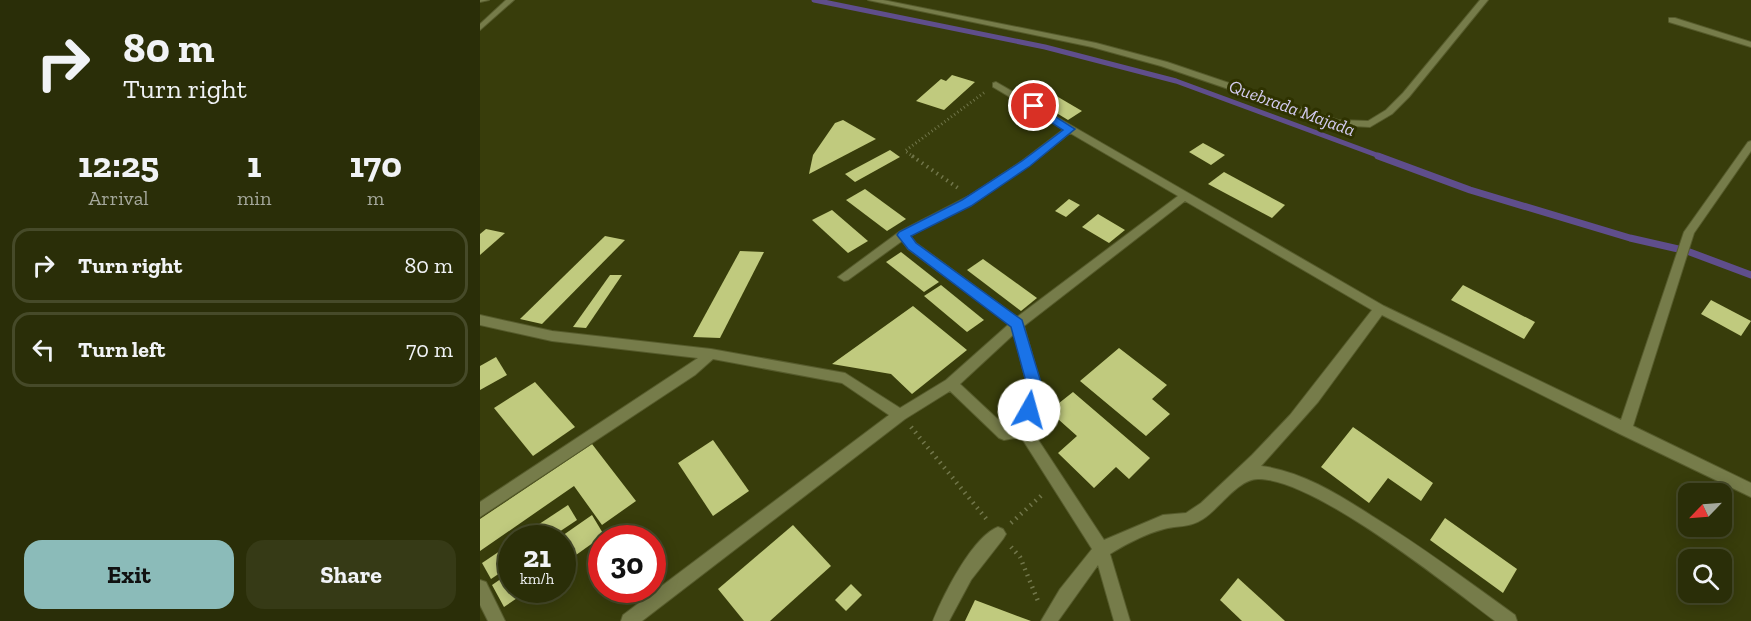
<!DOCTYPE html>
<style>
:root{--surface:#2a2e08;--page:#363a16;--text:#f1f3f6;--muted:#a5a89c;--line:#464a29;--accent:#8bbbb9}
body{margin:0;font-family:"Zilla Slab",serif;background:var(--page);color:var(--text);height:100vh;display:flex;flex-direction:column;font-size:22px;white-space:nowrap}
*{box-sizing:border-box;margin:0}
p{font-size:20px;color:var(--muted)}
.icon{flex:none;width:33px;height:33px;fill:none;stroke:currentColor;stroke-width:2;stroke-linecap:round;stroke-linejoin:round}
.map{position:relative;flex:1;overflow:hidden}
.panel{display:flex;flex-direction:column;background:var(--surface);width:480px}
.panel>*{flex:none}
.hud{background:#2a2e08;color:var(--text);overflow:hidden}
.needle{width:39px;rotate:245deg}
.buttons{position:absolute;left:1198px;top:483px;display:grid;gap:12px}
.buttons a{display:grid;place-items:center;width:54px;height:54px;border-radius:12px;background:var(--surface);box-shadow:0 3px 15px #0003,0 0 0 2px var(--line);font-size:30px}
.speed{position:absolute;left:18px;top:525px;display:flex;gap:12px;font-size:30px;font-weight:700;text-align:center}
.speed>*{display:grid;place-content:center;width:78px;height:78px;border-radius:50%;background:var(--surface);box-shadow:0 3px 15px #0003,0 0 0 2px var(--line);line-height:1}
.speed small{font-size:15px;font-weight:400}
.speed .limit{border:9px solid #d22;background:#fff;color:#111}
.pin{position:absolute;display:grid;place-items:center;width:51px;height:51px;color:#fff;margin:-26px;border:3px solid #fff;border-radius:50%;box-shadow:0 2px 6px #0007}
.me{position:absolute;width:66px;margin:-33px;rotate:7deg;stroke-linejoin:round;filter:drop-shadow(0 0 4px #0008)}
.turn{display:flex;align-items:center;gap:21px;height:126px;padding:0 24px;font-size:27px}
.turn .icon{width:78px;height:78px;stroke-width:2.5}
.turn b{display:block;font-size:42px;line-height:51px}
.eta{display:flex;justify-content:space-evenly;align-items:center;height:102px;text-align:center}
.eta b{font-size:36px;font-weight:700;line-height:42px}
.primary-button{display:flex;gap:12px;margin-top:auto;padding:12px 24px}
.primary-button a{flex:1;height:69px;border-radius:18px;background:var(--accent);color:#111;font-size:24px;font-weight:700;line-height:69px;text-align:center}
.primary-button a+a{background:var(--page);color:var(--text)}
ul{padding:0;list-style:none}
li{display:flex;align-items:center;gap:18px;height:75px;margin:0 12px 9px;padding:0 12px;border:3px solid var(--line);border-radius:18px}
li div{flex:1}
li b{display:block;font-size:22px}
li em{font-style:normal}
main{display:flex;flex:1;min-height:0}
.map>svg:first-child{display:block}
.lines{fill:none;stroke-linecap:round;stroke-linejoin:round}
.stream-far1{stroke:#5f4e8c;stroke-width:5}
.stream{stroke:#5f4e8c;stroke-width:7}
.building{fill:#c0ca7e}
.lane-casing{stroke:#565b2c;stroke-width:2}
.street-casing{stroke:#565b2c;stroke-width:2}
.path-far2{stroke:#71764a;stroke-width:3;stroke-dasharray:1 3;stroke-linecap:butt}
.path-far1{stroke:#71764a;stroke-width:4;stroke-dasharray:1.5 4.5;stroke-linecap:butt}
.path{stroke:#71764a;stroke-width:4.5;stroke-dasharray:1.5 5;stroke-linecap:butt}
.lane{fill:#767c4a;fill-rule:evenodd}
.street{fill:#767c4a;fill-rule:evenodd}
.route{fill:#1a73e8;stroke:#114b97;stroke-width:1.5}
.labels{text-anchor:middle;stroke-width:6;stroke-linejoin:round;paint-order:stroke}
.far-water-label{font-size:18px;font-style:italic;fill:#d4ccf1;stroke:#2e3200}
</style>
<main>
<section class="panel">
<div class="hud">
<div class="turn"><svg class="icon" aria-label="right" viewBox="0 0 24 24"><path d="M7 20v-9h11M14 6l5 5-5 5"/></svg><div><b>80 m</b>Turn right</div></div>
</div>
<div class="eta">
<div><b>12:25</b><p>Arrival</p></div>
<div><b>1</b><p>min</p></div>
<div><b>170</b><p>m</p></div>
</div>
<ul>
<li><svg class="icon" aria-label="right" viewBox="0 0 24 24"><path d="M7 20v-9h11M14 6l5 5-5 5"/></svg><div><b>Turn right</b></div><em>80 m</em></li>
<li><svg class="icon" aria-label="left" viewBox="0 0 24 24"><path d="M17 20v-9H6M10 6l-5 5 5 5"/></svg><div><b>Turn left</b></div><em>70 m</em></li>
</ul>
<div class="primary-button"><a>Exit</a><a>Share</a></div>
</section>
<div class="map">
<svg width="1271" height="621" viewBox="0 0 1271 621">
<rect width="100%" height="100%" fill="#383d0b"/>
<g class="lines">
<path class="stream-far1" d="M334,0L565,47L696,81L902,157"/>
<path class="stream" d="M898,156L990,190L1150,238L1207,251L1271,275"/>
</g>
<g class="building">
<path d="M472,75L495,82L464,110L436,101L461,79L466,81Z"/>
<path d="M561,87L602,111L588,120L547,95Z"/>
<path d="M363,120L396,139L329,174L333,155L355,123Z"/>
<path d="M723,143L745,155L731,165L709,152Z"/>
<path d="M410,150L420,157L375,182L365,174Z"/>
<path d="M744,172L805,205L792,218L728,184Z"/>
<path d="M385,189L426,219L407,231L366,200Z"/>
<path d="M589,199L600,205L586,217L575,211Z"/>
<path d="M352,210L388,241L368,253L332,220Z"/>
<path d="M618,214L645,230L629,243L602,227Z"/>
<path d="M6,229L25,233L0,255V234Z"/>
<path d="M125,236L145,240L62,324L40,319Z"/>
<path d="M260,251L284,252L240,338L213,337Z"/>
<path d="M421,252L459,282L444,292L406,262Z"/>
<path d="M503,259L557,298L541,311L487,270Z"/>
<path d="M130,275H142L106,328L93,327Z"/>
<path d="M461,285L504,320L487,332L444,296Z"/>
<path d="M983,285L1055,322L1044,339L971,300Z"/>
<path d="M1231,300L1271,321L1261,336L1221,314Z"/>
<path d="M433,306L487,350L432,394L411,374L352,364Z"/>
<path d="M639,348L687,385L672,399L690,414L666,436L600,381Z"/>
<path d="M16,357L27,375L0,390V366Z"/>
<path d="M55,382L95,427L53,456L14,408Z"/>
<path d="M593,392L670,458L649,479L636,467L614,488L578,453L597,436L569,411Z"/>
<path d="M873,427L953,483L941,501L908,478L889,503L841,467Z"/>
<path d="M233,440L269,491L233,516L198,463Z"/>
<path d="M112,444L156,501L122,525L94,486L0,551V519Z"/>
<path d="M88,505L97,520L70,538H38Z"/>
<path d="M112,515L124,535L82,565V538H79Z"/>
<path d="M965,518L1037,569L1023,593L950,540Z"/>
<path d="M313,525L351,566L290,621H264L238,589Z"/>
<path d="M32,543V565L11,579L2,563Z"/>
<path d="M32,571V590H49L24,607L12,585Z"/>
<path d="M758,578L805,621H762L740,600Z"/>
<path d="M371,584L382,595L366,611L355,600Z"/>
<path d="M495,600L551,621H485Z"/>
</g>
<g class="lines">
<g class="lane-casing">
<path id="lane" d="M0,0H9L0,2Z"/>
</g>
<g class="street-casing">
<g id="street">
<path d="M26,0H34L0,30V24Z"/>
<path d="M388,0H403L616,43L687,62L858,120L888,121L906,110L923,93L1000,0H1008L929,97L912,114L890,127L854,125L681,66L612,47Z"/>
<path d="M1189,18H1195L1271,42V47L1189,22Z"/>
<path d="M516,82L904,306L1141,420L1204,232L1268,142L1271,141V151L1214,233L1153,426L1271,483V497L1140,434L902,315L838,402L781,466C821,471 858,494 892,516C941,546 988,581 1035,615L1037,621H1015C967,585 834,478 778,479C758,479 739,509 723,519C710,528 698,525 684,529C665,534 646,544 630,554L650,621H634L618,565L578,621H561L580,589L612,549L541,437L524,440L519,438L470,391L425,419L162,621H141L143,615L409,415L362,383L233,359L215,375L0,517V502L218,358L72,341L0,325V315L72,331L231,349L365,373L420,408L466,380L529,324L428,249L422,241L368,280L364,281L358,277L419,232L489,196L542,161L584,129L513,87V83ZM590,133L698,196L537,317L436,243L430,236L497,200L550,165ZM705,201L892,310L810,415L772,455L721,503L706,513L683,515L624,540L551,429L562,389L544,326ZM534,334L548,389L539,425L526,427L480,384Z"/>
<path d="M518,527L523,529L526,534L523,539L491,580L469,621H453C463,596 492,537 518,527Z"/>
<path d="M0,580L6,582L25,621H8L0,605Z"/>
</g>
</g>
<path class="path-far2" d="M434,157L425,151L505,92"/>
<path class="path-far1" d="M432,156L478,188"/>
<g class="path">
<path d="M431,427L508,521"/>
<path d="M531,523L563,494"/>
<path d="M531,547L540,557L558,601"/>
</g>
<use href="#lane" class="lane"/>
<use href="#street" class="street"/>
</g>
<path class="route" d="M554,103L595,129L550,166L491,206L431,236L436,243L542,320L563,389L555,414L549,416L544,414L542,410L548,389L531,327L428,249L417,235L419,232L482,200L542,161L583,130L550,109L549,106Z"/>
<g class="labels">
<g class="far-water-label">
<text transform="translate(812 108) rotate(20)" y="6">Quebrada Majada</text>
</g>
</g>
</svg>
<div class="buttons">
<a><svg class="needle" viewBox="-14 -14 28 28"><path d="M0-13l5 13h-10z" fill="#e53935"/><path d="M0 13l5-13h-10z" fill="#a5a89c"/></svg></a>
<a><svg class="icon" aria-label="search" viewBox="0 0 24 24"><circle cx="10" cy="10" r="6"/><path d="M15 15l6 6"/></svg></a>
</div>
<div class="speed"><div>21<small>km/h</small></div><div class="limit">30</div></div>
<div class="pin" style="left:554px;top:106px;background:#d93025"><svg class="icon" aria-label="arrive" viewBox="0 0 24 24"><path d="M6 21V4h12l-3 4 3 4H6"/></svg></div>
<svg class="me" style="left:549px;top:410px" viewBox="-20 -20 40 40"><circle r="19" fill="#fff"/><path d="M0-13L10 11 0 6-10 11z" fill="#1a73e8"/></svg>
</div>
</main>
